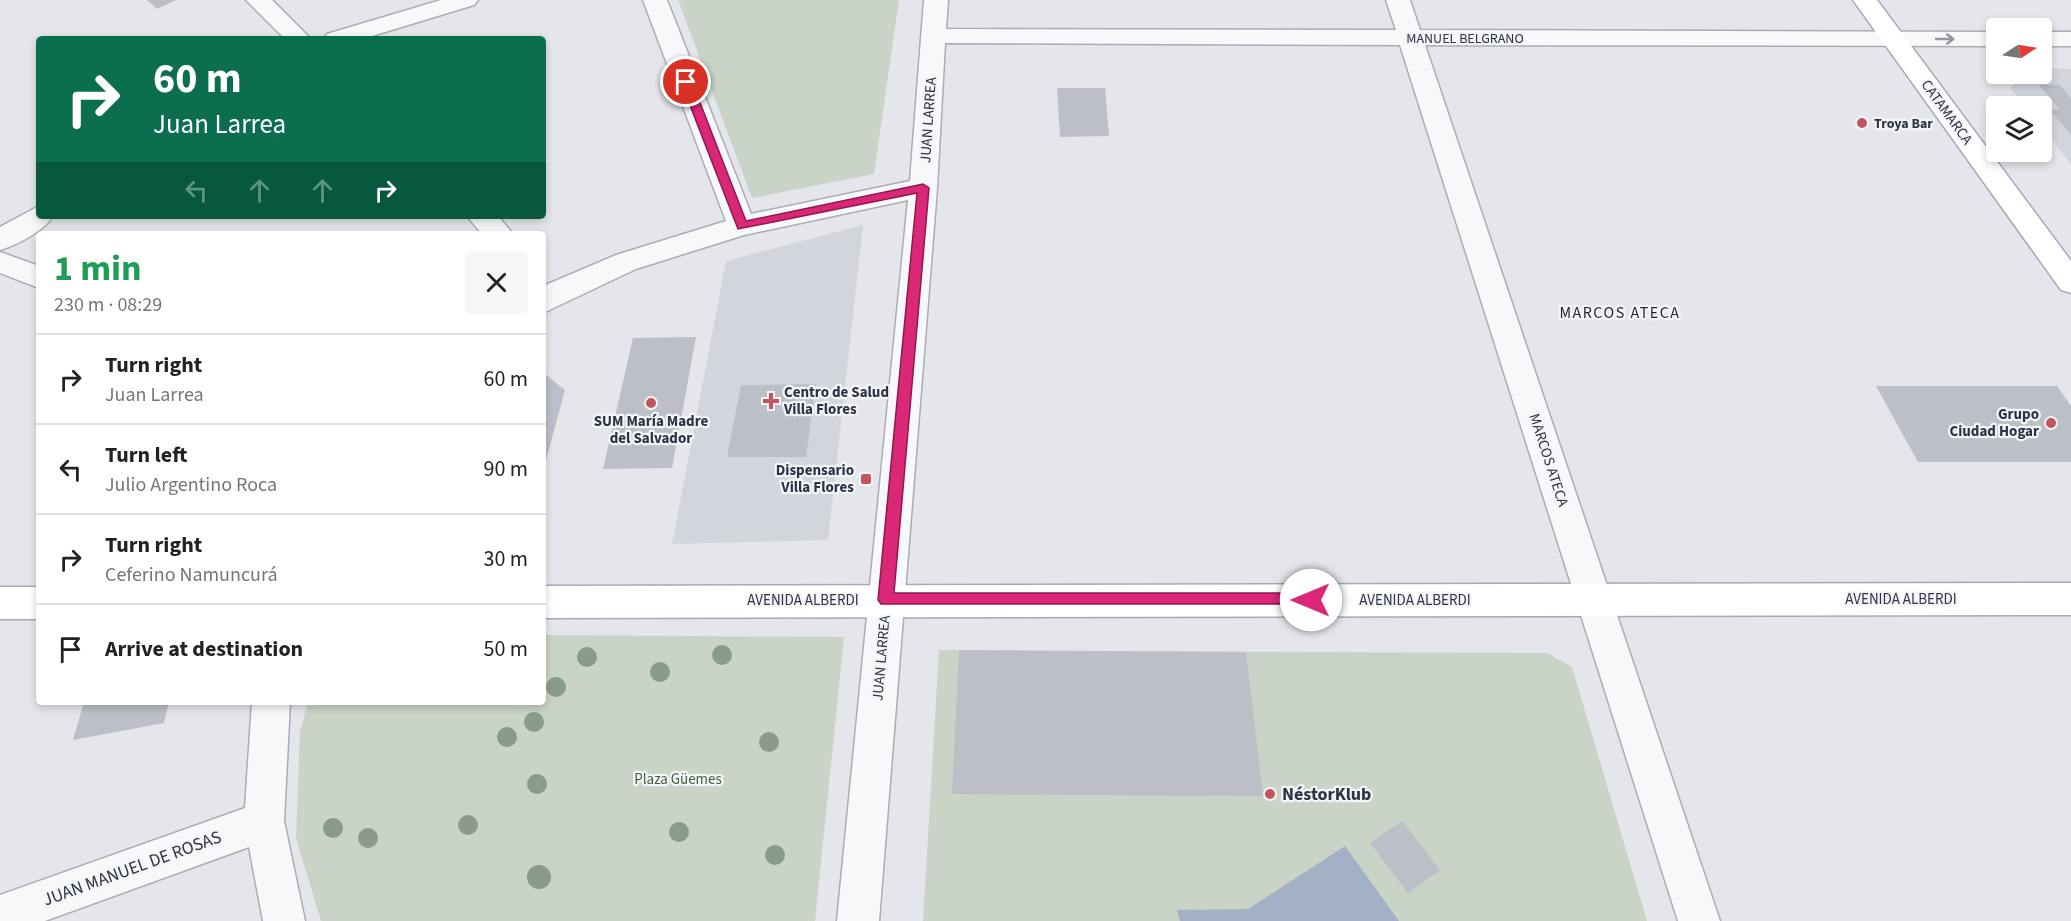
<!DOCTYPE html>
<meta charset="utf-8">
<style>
:root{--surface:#fff;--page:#f6f6f6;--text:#222;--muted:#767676;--line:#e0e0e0}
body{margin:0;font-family:"Source Sans 3",sans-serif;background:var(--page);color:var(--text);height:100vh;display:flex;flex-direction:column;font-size:22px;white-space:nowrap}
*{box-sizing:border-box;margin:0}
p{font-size:20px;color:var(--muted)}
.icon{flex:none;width:33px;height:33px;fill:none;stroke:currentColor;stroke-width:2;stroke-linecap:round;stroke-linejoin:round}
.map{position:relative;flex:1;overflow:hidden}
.details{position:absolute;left:36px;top:231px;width:510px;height:474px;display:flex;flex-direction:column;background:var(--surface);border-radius:6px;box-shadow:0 3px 9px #0003}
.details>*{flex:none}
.banner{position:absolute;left:36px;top:36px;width:510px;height:183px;border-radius:6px;box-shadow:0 3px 9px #0003;background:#0b6e4f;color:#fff;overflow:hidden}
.needle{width:39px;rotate:78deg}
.fabs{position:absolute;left:1986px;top:18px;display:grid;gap:12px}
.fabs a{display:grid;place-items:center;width:66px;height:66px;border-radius:6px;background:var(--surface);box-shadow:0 3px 9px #0003;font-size:30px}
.pin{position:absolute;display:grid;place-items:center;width:51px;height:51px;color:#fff;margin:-26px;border:3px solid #fff;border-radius:50%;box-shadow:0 2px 6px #0007}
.me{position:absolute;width:66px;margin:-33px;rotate:270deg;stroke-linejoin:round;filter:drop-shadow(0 0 4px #0008)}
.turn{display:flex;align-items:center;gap:21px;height:126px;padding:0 18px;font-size:27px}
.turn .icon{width:78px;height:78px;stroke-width:2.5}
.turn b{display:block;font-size:42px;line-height:51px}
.lanes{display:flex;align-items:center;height:57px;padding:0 18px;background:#0003;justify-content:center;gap:30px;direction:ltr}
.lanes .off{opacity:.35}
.round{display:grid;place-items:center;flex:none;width:63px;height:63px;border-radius:6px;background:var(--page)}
.headline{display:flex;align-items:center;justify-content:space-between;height:102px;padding:0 18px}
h1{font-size:36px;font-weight:700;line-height:45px;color:#1e9e55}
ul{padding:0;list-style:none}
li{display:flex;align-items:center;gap:18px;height:90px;padding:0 18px;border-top:2px solid var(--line)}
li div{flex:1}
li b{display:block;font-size:22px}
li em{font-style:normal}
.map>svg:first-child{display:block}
.built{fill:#d3d5dd}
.green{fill:#c9d4c6}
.water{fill:#a3b1c7}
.building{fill:#bcbfc7}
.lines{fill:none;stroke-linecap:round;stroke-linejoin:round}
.minor-casing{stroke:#a9adb5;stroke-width:3}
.major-casing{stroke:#a5aab6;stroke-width:3}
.minor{fill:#f7f8f9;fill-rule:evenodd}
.major{fill:#fff;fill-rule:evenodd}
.tree{fill:#899b8b}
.oneway{stroke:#92969e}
.route{fill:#db2777;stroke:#8e194d;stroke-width:1.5}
.poi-dot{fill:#c4555d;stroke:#f4f5f8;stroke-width:2}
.labels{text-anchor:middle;stroke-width:4.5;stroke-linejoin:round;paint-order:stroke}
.far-street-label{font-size:14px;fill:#2d3342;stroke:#f4f5f8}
.far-poi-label{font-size:14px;font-weight:bold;fill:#2d3342;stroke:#f4f5f8;text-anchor:start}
.street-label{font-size:15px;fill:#2d3342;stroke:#f4f5f8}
.poi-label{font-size:15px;font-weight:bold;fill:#2d3342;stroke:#f4f5f8;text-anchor:end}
.park-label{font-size:15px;fill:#3f5d3c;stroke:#f4f5f8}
.neighbourhood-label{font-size:16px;letter-spacing:1.5px;fill:#1f2433;stroke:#f4f5f8}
.near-poi-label{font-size:18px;font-weight:bold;fill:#2d3342;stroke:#f4f5f8;text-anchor:start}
.near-street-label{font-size:18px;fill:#2d3342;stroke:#f4f5f8}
</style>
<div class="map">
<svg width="2071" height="921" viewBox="0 0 2071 921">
<rect width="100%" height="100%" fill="#e4e6eb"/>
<g class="built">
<path d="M2042,68L2071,69V164L2042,127V106H2025L2010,88L2025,74H2042Z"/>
<path d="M863,225L828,540L672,544L726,261Z"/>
</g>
<g class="green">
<path d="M678,0H899L874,174L752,198Z"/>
<path d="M543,635L844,637L815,921H321L296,838L300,732L308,702H543Z"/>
<path d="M939,650L1547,653L1572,667L1647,921H923Z"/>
</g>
<path class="water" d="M1345,846L1399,921H1180L1177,910L1248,909Z"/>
<g class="building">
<path d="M147,0H176L157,9Z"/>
<path d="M2039,85H2060L2071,98V135L2050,110H2060Z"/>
<path d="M1057,88H1105L1109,136L1060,137Z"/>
<path d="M696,337L672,468L603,469L633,338Z"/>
<path d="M546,375L565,390L543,471V376Z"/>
<path d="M816,384L806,457H727L741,385Z"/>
<path d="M1876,386H2057L2071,406V462H1918Z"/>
<path d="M959,650L1246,652L1263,796L952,794Z"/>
<path d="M84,702H169L164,723L73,740Z"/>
<path d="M1402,821L1440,870L1408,893L1370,843Z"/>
</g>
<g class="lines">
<g class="minor-casing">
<g id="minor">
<path d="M246,0H272L311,39H285Z"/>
<path d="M441,0H478L474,5L362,39H324L327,34Z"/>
<path d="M643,0H667L751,214L910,181L924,0H948L946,29L1396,30L1386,0H1410L1420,30L1996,32V46L1425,45L1720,921H1678L1400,45L945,43L937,188L879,921H837L908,200L744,235L636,269L543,313V287L548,284L616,255L726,221Z"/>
<rect x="2042" y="32" width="29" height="14"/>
<path d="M39,206V216H53C44,231 17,245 0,250V227Z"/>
<path d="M467,216H498L513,234H482Z"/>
<path d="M0,252L39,266V288L0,273Z"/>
<path d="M252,702H290L284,821L305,921H263L249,847L45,921H0V895L245,808Z"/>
</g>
</g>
<g class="major-casing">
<g id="major">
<path d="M1853,0H1877L2071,261V293L2061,290Z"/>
<path d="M2071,583V615L543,618V586Z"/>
<rect x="0" y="587" width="39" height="32"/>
</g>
</g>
<use href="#minor" class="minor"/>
<use href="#major" class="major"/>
</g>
<g class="tree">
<circle cx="722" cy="655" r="10"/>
<circle cx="587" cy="657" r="10"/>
<circle cx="660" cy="672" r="10"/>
<circle cx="556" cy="687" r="10"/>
<circle cx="534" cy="722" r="10"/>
<circle cx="507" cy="737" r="10"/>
<circle cx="769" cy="742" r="10"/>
<circle cx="537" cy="784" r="10"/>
<circle cx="468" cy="825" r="10"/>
<circle cx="333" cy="828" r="10"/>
<circle cx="679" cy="832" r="10"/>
<circle cx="368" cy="838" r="10"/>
<circle cx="775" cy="855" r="10"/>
<circle cx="539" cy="877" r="12"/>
</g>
<defs><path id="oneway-shaft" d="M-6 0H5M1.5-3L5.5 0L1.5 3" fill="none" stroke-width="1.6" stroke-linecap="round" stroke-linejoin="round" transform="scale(1.5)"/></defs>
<use class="oneway" href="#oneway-shaft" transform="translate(1945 39)"/>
<path class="route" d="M686,79L692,82L746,221L923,184L929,188L894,593H1311L1318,600L1316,604H881L878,600L917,193L738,229L681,82Z"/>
<g class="poi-dot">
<circle cx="1862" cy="123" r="6"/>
<path d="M768 392h6v6h6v6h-6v6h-6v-6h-6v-6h6z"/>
<circle cx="651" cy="403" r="6"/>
<circle cx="2051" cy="423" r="6"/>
<rect x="860" y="473" width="12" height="12" rx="3"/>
<circle cx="1270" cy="794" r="6"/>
</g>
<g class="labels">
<g class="far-street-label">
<text x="1465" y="43">MANUEL BELGRANO</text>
</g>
<g class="far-poi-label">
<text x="1874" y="128">Troya Bar</text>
</g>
<g class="street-label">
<text transform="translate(1947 112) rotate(54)" y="5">CATAMARCA</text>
<text transform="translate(928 120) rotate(-86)" y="5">JUAN LARREA</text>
<text transform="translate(1549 460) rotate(72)" y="5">MARCOS ATECA</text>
<text x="1901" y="604">AVENIDA ALBERDI</text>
<text x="803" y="605">AVENIDA ALBERDI</text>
<text x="1415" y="605">AVENIDA ALBERDI</text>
<text transform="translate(881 658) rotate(-85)" y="5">JUAN LARREA</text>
</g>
<g class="poi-label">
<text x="784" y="397" text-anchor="start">Centro de Salud<tspan x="784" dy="17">Villa Flores</tspan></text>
<text x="2039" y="419">Grupo<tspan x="2039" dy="17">Ciudad Hogar</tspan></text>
<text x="651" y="426" text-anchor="middle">SUM María Madre<tspan x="651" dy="17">del Salvador</tspan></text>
<text x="854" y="475">Dispensario<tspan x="854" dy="17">Villa Flores</tspan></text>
</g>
<g class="park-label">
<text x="678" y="784">Plaza Güemes</text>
</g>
<g class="neighbourhood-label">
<text x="1620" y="318">MARCOS ATECA</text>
</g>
<g class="near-poi-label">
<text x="1282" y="800">NéstorKlub</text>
</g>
<g class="near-street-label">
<text transform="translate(132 868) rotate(-20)" y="6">JUAN MANUEL DE ROSAS</text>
</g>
</g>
</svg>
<div class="fabs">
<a><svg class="needle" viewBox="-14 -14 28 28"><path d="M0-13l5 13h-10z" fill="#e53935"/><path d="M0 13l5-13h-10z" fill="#767676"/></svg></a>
<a><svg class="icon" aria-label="layers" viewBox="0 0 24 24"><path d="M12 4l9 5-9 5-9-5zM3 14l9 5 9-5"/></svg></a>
</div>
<div class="pin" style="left:686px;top:82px;background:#d93025"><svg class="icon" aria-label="arrive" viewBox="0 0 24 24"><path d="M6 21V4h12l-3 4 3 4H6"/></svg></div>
<svg class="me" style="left:1311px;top:600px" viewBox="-20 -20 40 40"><circle r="19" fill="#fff"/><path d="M0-13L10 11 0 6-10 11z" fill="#db2777"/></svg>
<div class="banner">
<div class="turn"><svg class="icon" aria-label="right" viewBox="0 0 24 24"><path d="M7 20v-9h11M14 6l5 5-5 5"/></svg><div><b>60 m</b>Juan Larrea</div></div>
<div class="lanes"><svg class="icon off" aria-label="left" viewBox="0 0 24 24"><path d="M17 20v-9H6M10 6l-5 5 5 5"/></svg><svg class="icon off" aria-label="ahead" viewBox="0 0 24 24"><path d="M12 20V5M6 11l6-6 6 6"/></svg><svg class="icon off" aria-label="ahead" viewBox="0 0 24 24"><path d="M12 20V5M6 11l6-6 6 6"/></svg><svg class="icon" aria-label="right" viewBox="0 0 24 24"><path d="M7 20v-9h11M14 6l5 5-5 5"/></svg></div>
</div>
<section class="details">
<div class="headline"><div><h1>1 min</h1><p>230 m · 08:29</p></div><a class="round"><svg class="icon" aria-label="close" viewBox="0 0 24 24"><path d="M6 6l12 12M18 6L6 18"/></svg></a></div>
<ul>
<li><svg class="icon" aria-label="right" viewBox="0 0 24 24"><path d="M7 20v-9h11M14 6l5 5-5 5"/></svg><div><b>Turn right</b><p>Juan Larrea</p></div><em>60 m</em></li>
<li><svg class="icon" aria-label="left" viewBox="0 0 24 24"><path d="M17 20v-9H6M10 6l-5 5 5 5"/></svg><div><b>Turn left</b><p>Julio Argentino Roca</p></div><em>90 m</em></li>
<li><svg class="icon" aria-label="right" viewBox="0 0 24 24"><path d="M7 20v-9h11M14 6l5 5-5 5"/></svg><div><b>Turn right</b><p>Ceferino Namuncurá</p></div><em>30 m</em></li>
<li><svg class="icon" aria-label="arrive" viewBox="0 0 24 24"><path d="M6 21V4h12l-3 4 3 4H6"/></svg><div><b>Arrive at destination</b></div><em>50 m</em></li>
</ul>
</section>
</div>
